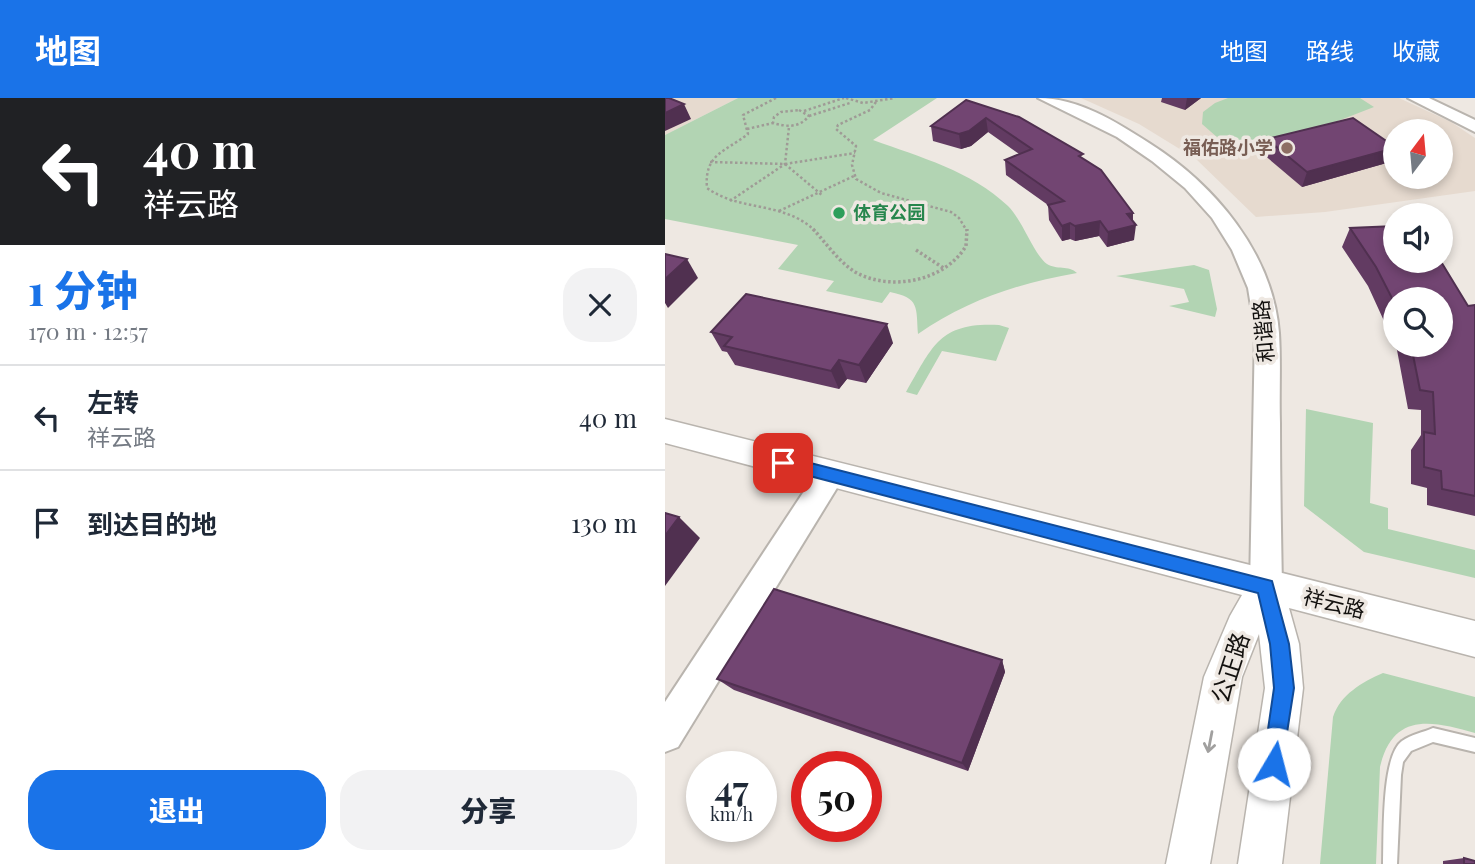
<!DOCTYPE html>
<html lang="zh">
<meta charset="utf-8">
<style>
:root{--surface:#fff;--page:#f2f2f3;--text:#1f2937;--muted:#747a83;--line:#e0e1e3;--accent:#1a73e8}
body{margin:0;font-family:"Playfair Display","Noto Sans SC",serif;background:var(--page);color:var(--text);height:100vh;display:flex;flex-direction:column;font-size:26px;white-space:nowrap}
*{box-sizing:border-box;margin:0}
p{font-size:23px;color:var(--muted)}
.icon{flex:none;width:38px;height:38px;fill:none;stroke:currentColor;stroke-width:2;stroke-linecap:round;stroke-linejoin:round}
.map{position:relative;flex:1;overflow:hidden}
.sheet{display:flex;flex-direction:column;background:var(--surface);width:665px}
.sheet>*{flex:none}
.banner{background:#202124;color:#fff;overflow:hidden}
.needle{width:46px;rotate:16deg}
.controls{position:absolute;left:718px;top:21px;display:grid;gap:14px}
.controls a{display:grid;place-items:center;width:70px;height:70px;border-radius:50%;background:var(--surface);box-shadow:0 4px 10px #0003;font-size:35px}
.speed{position:absolute;left:21px;top:653px;display:flex;gap:14px;font-size:35px;font-weight:700;text-align:center}
.speed>*{display:grid;place-content:center;width:91px;height:91px;border-radius:50%;background:var(--surface);box-shadow:0 4px 10px #0003;line-height:1}
.speed small{font-size:18px;font-weight:400}
.speed .limit{border:10px solid #d22;background:#fff;color:#111}
.pin{position:absolute;display:grid;place-items:center;width:60px;height:60px;color:#fff;margin:-30px;border-radius:14px;box-shadow:0 4px 10px #0006}
.me{position:absolute;width:77px;margin:-38px;rotate:8deg;stroke-linejoin:round;filter:drop-shadow(0 0 5px #0008)}
.turn{display:flex;align-items:center;gap:24px;height:147px;padding:0 28px;font-size:32px}
.turn .icon{width:91px;height:91px;stroke-width:2.5}
.turn b{display:block;font-size:49px;line-height:60px}
.round{display:grid;place-items:center;flex:none;width:74px;height:74px;border-radius:28px;background:var(--page)}
.head{display:flex;align-items:center;justify-content:space-between;height:119px;padding:0 28px}
h1{font-size:42px;font-weight:800;line-height:52px;color:var(--accent)}
.button{display:flex;gap:14px;margin-top:auto;padding:14px 28px}
.button a{flex:1;height:80px;border-radius:28px;background:var(--accent);color:#fff;font-size:28px;font-weight:800;line-height:80px;text-align:center}
.button a+a{background:var(--page);color:var(--text)}
ul{padding:0;list-style:none}
li{display:flex;align-items:center;gap:21px;height:105px;padding:0 28px;border-top:2px solid var(--line)}
li div{flex:1}
li b{display:block;font-size:26px}
li em{font-style:normal}
header{display:flex;align-items:center;gap:42px;box-sizing:border-box;height:98px;padding:0 35px;background:var(--accent);color:#fff}
header strong{font-size:33px}
nav{display:flex;gap:38px;margin-inline-start:auto;font-size:24px}
main{display:flex;flex:1;min-height:0}
.map>svg:first-child{display:block}
.built{fill:#e6dacf;fill-rule:evenodd}
.green{fill:#b2d4b3}
.lines{fill:none;stroke-linecap:round;stroke-linejoin:round}
.service-casing{stroke:#b9b4ae;stroke-width:4}
.tertiary-casing{stroke:#b9b4ae;stroke-width:4}
.secondary-casing{stroke:#b9b4ae;stroke-width:3}
.path-far1{stroke:#9f9b96;stroke-width:2.5;stroke-dasharray:2.5 2.5;stroke-linecap:butt}
.path{stroke:#9f9b96;stroke-width:3.5;stroke-dasharray:2.5 2.5;stroke-linecap:butt}
.service{fill:#fff;fill-rule:evenodd}
.tertiary{fill:#fff;fill-rule:evenodd}
.secondary{fill:#fff;fill-rule:evenodd}
.wall{fill:#623b62}
.shaded-wall{fill:#503050}
.building{fill:#724572;stroke:#503050;stroke-width:2}
.oneway{stroke:#a1a09f}
.route{fill:#1a73e8;stroke:#114b97;stroke-width:2}
.education-dot{fill:#8d6e63;stroke:#eee8e2;stroke-width:2.5}
.leisure-dot{fill:#2e9e5b;stroke:#eee8e2;stroke-width:2.5}
.labels{text-anchor:middle;stroke-width:7;stroke-linejoin:round;paint-order:stroke}
.far-education-label{font-size:18px;font-weight:bold;fill:#785e54;stroke:#eee8e2;text-anchor:end}
.far-leisure-label{font-size:18px;font-weight:bold;fill:#27864d;stroke:#eee8e2;text-anchor:start}
.street-label{font-size:21px;fill:#13110f;stroke:#eee8e2}
.near-street-label{font-size:24px;fill:#13110f;stroke:#eee8e2}
</style>
<header>
<strong>地图</strong>
<nav><a>地图</a><a>路线</a><a>收藏</a></nav>
</header>
<main>
<section class="sheet">
<div class="banner">
<div class="turn"><svg class="icon" aria-label="left" viewBox="0 0 24 24"><path d="M17 20v-9H6M10 6l-5 5 5 5"/></svg><div><b>40 m</b>祥云路</div></div>
</div>
<div class="head"><div><h1>1 分钟</h1><p>170 m · 12:57</p></div><a class="round"><svg class="icon" aria-label="close" viewBox="0 0 24 24"><path d="M6 6l12 12M18 6L6 18"/></svg></a></div>
<ul>
<li><svg class="icon" aria-label="left" viewBox="0 0 24 24"><path d="M17 20v-9H6M10 6l-5 5 5 5"/></svg><div><b>左转</b><p>祥云路</p></div><em>40 m</em></li>
<li><svg class="icon" aria-label="arrive" viewBox="0 0 24 24"><path d="M6 21V4h12l-3 4 3 4H6"/></svg><div><b>到达目的地</b></div><em>130 m</em></li>
</ul>
<div class="button"><a>退出</a><a>分享</a></div>
</section>
<div class="map">
<svg width="810" height="766" viewBox="0 0 810 766">
<rect width="100%" height="100%" fill="#eee8e2"/>
<g class="built">
<path d="M0,0H73L0,37Z"/>
<path d="M416,0H734L786,24L810,40V93L660,114L591,119L531,61L474,26ZM730,33H775V79H730Z"/>
</g>
<g class="green">
<path d="M73,0H272L208,42C255,59 306,73 343,108C358,123 369,157 382,166C391,172 404,167 412,175C354,185 302,202 253,236C251,209 255,200 225,194L217,205L161,193L169,183L113,171L133,147L0,121V37Z"/>
<path d="M563,0H695L709,9L577,60L565,51L580,45L553,40L537,26L538,14L550,5Z"/>
<path d="M529,167L544,172L552,211L550,219L504,208L524,204L519,191L451,178Z"/>
<path d="M334,227L344,230L331,263L277,253L252,297L241,294C268,248 274,224 334,227Z"/>
<path d="M641,311L708,325L705,405L723,410V431L810,452V480L699,454L639,408Z"/>
<path d="M718,575L810,599V635C768,623 728,613 715,669L711,766H655L668,619C675,597 697,584 718,575Z"/>
</g>
<g class="lines">
<g class="service-casing">
<path id="service" d="M768,630L810,640V654L768,644L746,653L738,664L736,677L732,766H718C719,740 716,658 737,643C745,637 759,634 768,630Z"/>
</g>
<g class="tertiary-casing">
<g id="tertiary">
<path d="M373,0C413,0 450,23 484,45C549,86 608,155 614,235C616,265 614,295 615,325C615,380 616,434 617,489L612,499L601,503L590,499L585,489L590,233L583,190L567,152L547,120L520,90L487,63L452,39Z"/>
<path d="M743,0H764L810,22V34Z"/>
<path d="M165,366L175,369L179,377L175,385L13,649L0,654V604L155,369Z"/>
</g>
</g>
<g class="secondary-casing">
<path id="secondary" d="M0,321L810,523V559L624,510L634,546L638,590L617,766H573L600,590L594,536L577,579L545,766H501L539,579L565,518L577,497L0,345Z"/>
</g>
<g class="path-far1">
<path d="M111,0L78,17L83,36C60,54 39,56 42,90C75,114 120,103 150,133"/>
<path d="M181,0L198,5L230,0"/>
<path d="M211,4L205,12L173,27L171,31L191,48L187,67L191,81L216,95L286,114L294,120L302,133"/>
<path d="M134,12L144,18C134,30 122,29 108,25L109,19L116,14Z"/>
<path d="M139,13L179,0"/>
<path d="M144,18L185,5"/>
<path d="M82,31L108,25"/>
<path d="M45,64L120,66L190,55"/>
<path d="M120,66L158,98"/>
<path d="M65,103L120,66L124,29"/>
<path d="M114,113L189,78"/>
</g>
<g class="path">
<path d="M148,131C162,146 173,163 190,174C226,194 280,183 301,148L302,131"/>
<path d="M251,152L280,171"/>
</g>
<use href="#service" class="service"/>
<use href="#tertiary" class="tertiary"/>
<use href="#secondary" class="secondary"/>
</g>
<g class="wall">
<path d="M497,0H536L520,12L496,4Z"/>
<path d="M301,2L418,61L468,115V123L469,142L442,149L434,138L410,143L405,141L397,143L384,122L383,107L341,77L340,62L354,56L323,34L306,48L296,51L268,43L266,28Z"/>
<path d="M602,41L730,49V52L725,64L637,89L598,56Z"/>
<path d="M685,130L803,208L810,207V418L762,407V390L746,386V352L756,337V312L743,311L732,252L730,247H775L730,201V247L703,188L677,149Z"/>
<path d="M46,234L228,245L201,285L182,281L174,291L70,267L62,254L57,253Z"/>
<path d="M337,562L340,574L303,673L69,592L52,581Z"/>
<path d="M799,760L810,766H778V763Z"/>
</g>
<g class="shaded-wall">
<path d="M522,0H536L520,12Z"/>
<path d="M19,6L26,21L0,33V15Z"/>
<path d="M321,20L323,34L306,48L296,51L294,36Z"/>
<path d="M730,50L725,64L637,89L642,74Z"/>
<path d="M468,115L467,128L471,127L469,142L442,149L443,134L462,116Z"/>
<path d="M435,123L434,138L410,143V128Z"/>
<path d="M405,125V141L397,143V128Z"/>
<path d="M22,161L33,180L3,210L0,205V181Z"/>
<path d="M222,226L228,245L201,285L194,267Z"/>
<path d="M174,262L182,281L174,291L166,273Z"/>
<path d="M14,419L35,440L0,488V438Z"/>
<path d="M337,562L340,574L303,673L297,665Z"/>
</g>
<g class="building">
<path d="M0,0H4L19,6L0,15Z"/>
<path d="M301,2L354,19L418,56L414,58L436,72L468,115L462,116L471,127L443,134L435,123L410,128L405,125L397,128L383,107L399,103L340,62L367,51L321,20L304,33L294,36L266,28Z"/>
<path d="M688,20L730,49V50L642,74L602,41Z"/>
<path d="M730,128V163H775V162L803,208L810,207V398L777,391L776,373L759,369V334L770,336L768,294L755,292L746,247H775V201H730V206L711,169L685,130Z"/>
<path d="M0,156L22,161L0,181Z"/>
<path d="M81,196L222,226L194,267L174,262L166,273L59,248L67,239L46,234Z"/>
<path d="M0,415L14,419L0,438Z"/>
<path d="M109,491L337,562L297,665L52,581Z"/>
<path d="M799,760L810,763V766H799Z"/>
</g>
<defs><path id="oneway-shaft" d="M-6 0H5M1.5-3L5.5 0L1.5 3" fill="none" stroke-width="1.6" stroke-linecap="round" stroke-linejoin="round" transform="scale(1.75)"/></defs>
<use class="oneway" href="#oneway-shaft" transform="translate(545 644) rotate(101)"/>
<path class="route" d="M118,358L607,483L624,546L629,590L616,673L609,676L601,673L598,666L609,590L605,546L593,495L118,371L110,365Z"/>
<circle class="education-dot" cx="622" cy="50" r="7"/>
<circle class="leisure-dot" cx="174" cy="115" r="7"/>
<g class="labels">
<g class="far-education-label">
<text x="608" y="56">福佑路小学</text>
</g>
<g class="far-leisure-label">
<text x="188" y="121">体育公园</text>
</g>
<g class="street-label">
<text transform="translate(599 233) rotate(-95)" y="7">和谐路</text>
<text transform="translate(669 506) rotate(14)" y="7">祥云路</text>
</g>
<g class="near-street-label">
<text transform="translate(566 570) rotate(-72)" y="8">公正路</text>
</g>
</g>
</svg>
<div class="controls">
<a><svg class="needle" viewBox="-14 -14 28 28"><path d="M0-13l5 13h-10z" fill="#e53935"/><path d="M0 13l5-13h-10z" fill="#747a83"/></svg></a>
<a><svg class="icon" aria-label="sound" viewBox="0 0 24 24"><path d="M4 9h4l5-4v14l-5-4H4zM17 9q2 3 0 6"/></svg></a>
<a><svg class="icon" aria-label="search" viewBox="0 0 24 24"><circle cx="10" cy="10" r="6"/><path d="M15 15l6 6"/></svg></a>
</div>
<div class="speed"><div>47<small>km/h</small></div><div class="limit">50</div></div>
<div class="pin" style="left:118px;top:365px;background:#d93025"><svg class="icon" aria-label="arrive" viewBox="0 0 24 24"><path d="M6 21V4h12l-3 4 3 4H6"/></svg></div>
<svg class="me" style="left:609px;top:666px" viewBox="-20 -20 40 40"><circle r="19" fill="#fff"/><path d="M0-13L10 11 0 6-10 11z" fill="#1a73e8"/></svg>
</div>
</main>
